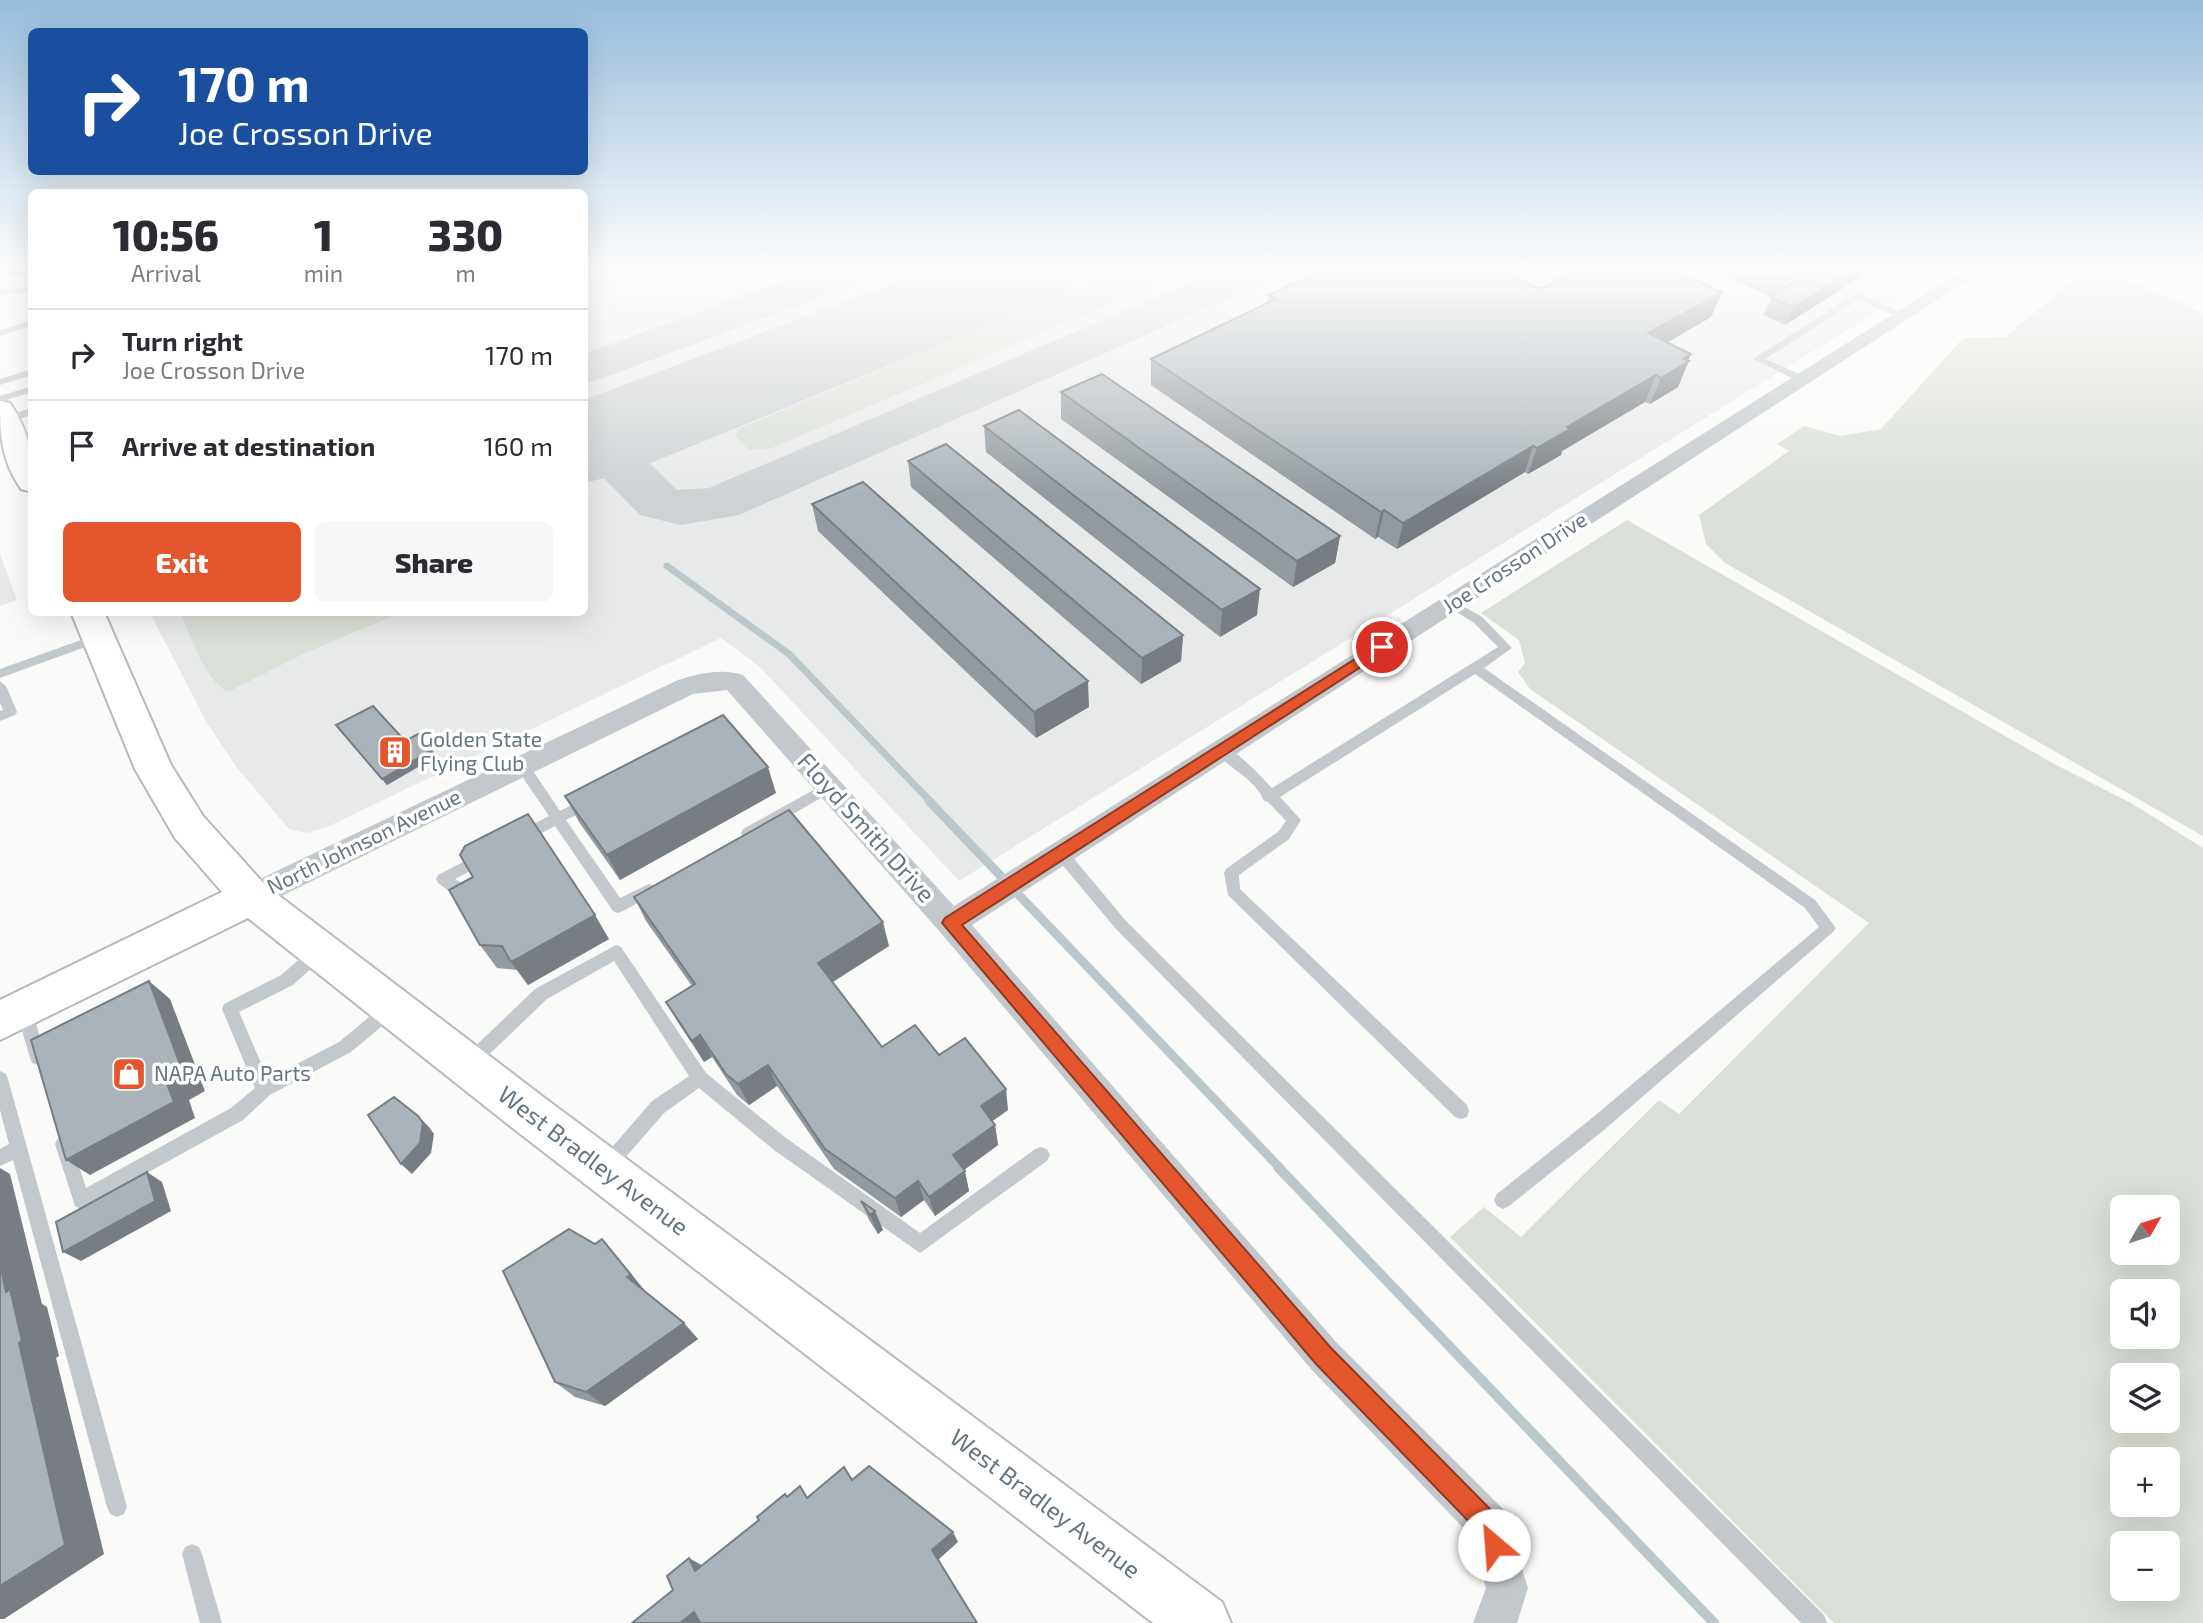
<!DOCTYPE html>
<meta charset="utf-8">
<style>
:root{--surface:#fff;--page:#f7f7f7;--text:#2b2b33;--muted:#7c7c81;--line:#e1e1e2;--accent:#e4572e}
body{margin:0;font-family:"Exo 2",sans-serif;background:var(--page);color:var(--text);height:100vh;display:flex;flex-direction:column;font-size:26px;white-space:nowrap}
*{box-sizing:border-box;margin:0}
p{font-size:23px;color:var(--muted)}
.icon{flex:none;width:38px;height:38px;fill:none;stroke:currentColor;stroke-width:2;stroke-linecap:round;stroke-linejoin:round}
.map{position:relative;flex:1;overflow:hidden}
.details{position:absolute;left:28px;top:189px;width:560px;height:427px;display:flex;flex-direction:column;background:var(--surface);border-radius:10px;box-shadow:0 7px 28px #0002}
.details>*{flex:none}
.hud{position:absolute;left:28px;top:28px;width:560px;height:147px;border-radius:10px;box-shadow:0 7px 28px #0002;background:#1a4fa0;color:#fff;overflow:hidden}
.needle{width:46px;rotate:51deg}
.tools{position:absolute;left:2110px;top:1195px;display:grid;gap:14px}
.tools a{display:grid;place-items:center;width:70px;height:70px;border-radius:10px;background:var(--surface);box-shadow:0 7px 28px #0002;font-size:35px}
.pin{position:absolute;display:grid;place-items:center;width:60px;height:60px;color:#fff;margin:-30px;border:4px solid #fff;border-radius:50%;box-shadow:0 2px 7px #0007}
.me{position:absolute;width:77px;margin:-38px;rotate:333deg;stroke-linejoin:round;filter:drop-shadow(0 0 5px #0008)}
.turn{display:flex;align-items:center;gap:24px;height:147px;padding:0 35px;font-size:32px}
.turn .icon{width:91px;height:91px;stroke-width:2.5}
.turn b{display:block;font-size:49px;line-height:60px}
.eta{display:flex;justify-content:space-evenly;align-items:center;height:119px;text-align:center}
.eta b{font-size:42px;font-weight:800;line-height:49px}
.primary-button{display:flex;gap:14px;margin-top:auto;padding:14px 35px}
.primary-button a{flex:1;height:80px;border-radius:10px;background:var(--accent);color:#fff;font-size:28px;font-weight:800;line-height:80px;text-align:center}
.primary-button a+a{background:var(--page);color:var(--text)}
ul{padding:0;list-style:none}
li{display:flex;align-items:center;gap:21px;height:91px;padding:0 35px;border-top:2px solid var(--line)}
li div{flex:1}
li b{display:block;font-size:26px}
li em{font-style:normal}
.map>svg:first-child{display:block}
.built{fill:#e8e9e9}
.green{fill:#dadfd7;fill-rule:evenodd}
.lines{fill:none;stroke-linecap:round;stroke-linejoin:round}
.stream-far2{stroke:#bbc7cb;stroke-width:7}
.stream-far1{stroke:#bbc7cb;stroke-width:9}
.stream{stroke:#bbc7cb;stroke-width:10}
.taxiway{fill:#ced2d4;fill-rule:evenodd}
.runway{fill:#ced2d4;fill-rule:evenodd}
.secondary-casing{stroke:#b3babf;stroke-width:4}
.lane{fill:#c3c8cc;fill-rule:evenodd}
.street{fill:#c3c8cc;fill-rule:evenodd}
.secondary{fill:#fff;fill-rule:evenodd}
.wall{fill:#929a9f}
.shaded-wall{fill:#777d82}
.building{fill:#aab3b9;stroke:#777d82;stroke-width:2}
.route{fill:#e4572e;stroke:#94391e;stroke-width:2}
.labels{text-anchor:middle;stroke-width:7;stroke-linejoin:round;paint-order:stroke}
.street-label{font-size:21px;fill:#657683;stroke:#fff}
.poi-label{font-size:21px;fill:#657683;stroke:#fff;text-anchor:start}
.near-street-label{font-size:24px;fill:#657683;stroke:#fff}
</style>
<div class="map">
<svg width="2203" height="1623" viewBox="0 0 2203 1623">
<rect width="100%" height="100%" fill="#fafaf8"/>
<g class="built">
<path d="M585,271H1942L959,881L760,667L721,638L325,828L307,833L289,829L237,768L207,723L150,613L584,612Z"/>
<path d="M0,554L17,600L0,606Z"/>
</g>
<g class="green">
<path d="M1115,271H1186L772,448L749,450L735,436L738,429Z"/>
<path d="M2094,271L2131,282L2203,313V836L1725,563L1706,544L1699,515L1789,451L1777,444L1804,426L1840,436L1881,429L1963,338L2005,337L2075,279Z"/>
<path d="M1627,520L2056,765L2131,803L2203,848V1623H1834L1450,1237L1484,1207L1521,1237L1659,1100L1679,1114L1869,923L1530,689L1518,672L1525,663L1519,640L1481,613ZM2123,1208H2168V1253H2123ZM2123,1292H2168V1337H2123ZM2123,1376H2168V1421H2123ZM2123,1460H2168V1505H2123ZM2123,1544H2168V1589H2123Z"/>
<path d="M181,613V612L400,613L307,652L230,691C209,689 188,632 181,613Z"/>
</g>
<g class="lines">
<path class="stream-far2" d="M667,566L789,654L931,802"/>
<path class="stream-far1" d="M929,801L1280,1168"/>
<path class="stream" d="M1278,1167L1714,1623"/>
<g class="taxiway">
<path d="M810,271H873L866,280L584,385V354Z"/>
<path d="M1218,271H1277L1270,280L739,515L681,525L640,515L584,458V413L602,417L677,490L709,488Z"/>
</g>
<path class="runway" d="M925,271H1078L1062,294L629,472L584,483V400Z"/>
<g class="secondary-casing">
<g id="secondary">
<path d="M0,401L10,403C31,434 32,457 32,492L21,489C1,460 0,435 0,401Z"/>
<path d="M71,612H104L171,765L203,816L265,885L542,1096L1222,1602L1231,1623H1153L510,1126L248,918L0,1040V1000L222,892L175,838L135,769Z"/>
</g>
</g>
<g class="lane">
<path d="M32,286V292L0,295V289Z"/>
<path d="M1855,294H1861L1908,316L1900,318L1859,300L1765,359L1806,377V381H1798L1753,359Z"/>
<path d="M32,320V326L0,336V330Z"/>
<path d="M32,369V375L0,385V379Z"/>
<path d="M32,386V392L0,402V396Z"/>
<path d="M32,408V415L5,423L0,420L1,418Z"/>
<path d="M1451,599L1482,617L1512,648L1484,668L1815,900L1836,928L1833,932L1604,1130L1509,1206L1503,1209L1497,1206L1494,1200L1497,1194L1592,1118L1819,927L1805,908L1475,674L1280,797L1301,820L1289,839L1239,875L1240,889L1467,1105L1469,1111L1467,1117L1461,1119L1455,1117L1228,895L1224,873L1226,869L1279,831L1286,821L1268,802L1264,801C1256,779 1227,768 1213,749L1215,745C1231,742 1261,777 1272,788L1498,647L1474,623L1447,606L1445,603Z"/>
<path d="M98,634L102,635L104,638L102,641L0,678V669Z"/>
<path d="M0,681L6,686L17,712L15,715L0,721V711L3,710L0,703Z"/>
<path d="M522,761L527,762L560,811L584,798H594L596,802L594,806L566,820L620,898L649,884L654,886L656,890L654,894L623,911L618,913L613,911L555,826L528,840H518L516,836L518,832L549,816L515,766Z"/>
<path d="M828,782L833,783L835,787L833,791L753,837H743L741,833L743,829Z"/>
<path d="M1060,846L1065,848L1126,921L1824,1615L1827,1623H1801L1116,929L1055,856L1053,852L1055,848Z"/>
<path d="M484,851L489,853L491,857L489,861L455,879L475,892L477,896L475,900C463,904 448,890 438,883L436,879L438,875Z"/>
<path d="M319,945L324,947L327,952L324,957L293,985L239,1012L268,1079L339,1042L386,1003L392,1001L398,1003L400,1008L398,1013L351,1052L270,1095L243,1120L87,1206L81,1209L75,1206L55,1144L58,1138L64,1136L70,1138L86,1188L231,1108L255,1088L222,1009L224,1004L281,975L314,947Z"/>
<path d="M616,945L621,947L706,1073L786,1138L920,1233L1035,1149L1041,1147L1047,1149L1050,1155L1047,1161L920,1253L774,1150L699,1088L664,1113L613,1172L607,1174L601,1172L598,1166L601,1160L652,1101L689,1076L614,961L547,999L475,1068L469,1070L463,1068L461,1063L463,1058L535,989Z"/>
<path d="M24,1003L30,1005L32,1010L46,1058L44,1063L38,1065L32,1063L30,1058L16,1010L18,1005Z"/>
<path d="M0,1071L6,1074L8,1079L127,1507L124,1514L117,1517L110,1514L107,1507L13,1160L0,1166V1149L9,1144L0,1110Z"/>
<path d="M192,1544L199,1547L202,1554L222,1623H200L182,1554L185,1547Z"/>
</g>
<path class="street" d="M1961,271H1982L972,925L1337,1343L1503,1509L1528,1588L1517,1623H1473L1486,1588L1471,1536L1311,1369L940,932L727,690L693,694L261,906L251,909L241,906L236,897L241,888L678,680C699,673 722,668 743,675L954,906Z"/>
<use href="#secondary" class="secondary"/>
</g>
<g class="wall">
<path d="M0,271H32V277L0,274Z"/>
<path d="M1714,271H1870L1785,325L1763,315L1772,297Z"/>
<path d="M1540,289L1722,292L1711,317L1668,342L1689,361L1678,387L1650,404L1645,402L1562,451L1561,455L1528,474L1525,472L1397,549L1378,537L1375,539L1151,385V359L1267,303L1268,295Z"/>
<path d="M1061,392L1340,536L1335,563L1293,587L1061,419Z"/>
<path d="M984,426L1257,615L1220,637L986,452Z"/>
<path d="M908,461L1183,635L1181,661L1141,684L911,487Z"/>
<path d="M812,504L1089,707L1036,738L818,531Z"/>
<path d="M336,725L405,741L437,756L387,785Z"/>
<path d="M776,793L620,880L579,822L565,796Z"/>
<path d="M634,897L889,946L833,982L882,1047L939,1055L1008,1110L992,1121L995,1125L998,1145L964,1170L969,1191L935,1216L924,1200L901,1217L834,1169L777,1086L749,1105L737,1095L712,1057L704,1062L679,1024L666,1002L692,986L646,921Z"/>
<path d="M609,939L528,985L517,970L497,968L480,945Z"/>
<path d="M861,1201L875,1211L883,1230L878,1234L869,1220Z"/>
<path d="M618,1258L646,1293L698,1339L605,1406L575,1397L555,1382Z"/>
</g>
<g class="shaded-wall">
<path d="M1851,271H1870L1785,325L1794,307Z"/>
<path d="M1722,292L1711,317L1639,359L1648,333Z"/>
<path d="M1691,354L1678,387L1650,404L1661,378L1683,359Z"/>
<path d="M1656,375L1645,402L1562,451L1561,455L1528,474L1537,448L1567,427Z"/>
<path d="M1533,446L1525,472L1397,549L1403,523Z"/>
<path d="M1384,510L1378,537L1375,539L1381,512Z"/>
<path d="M1340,536L1335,563L1293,587L1297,561Z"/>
<path d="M1260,589L1257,615L1220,637L1222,610Z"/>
<path d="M1183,635L1181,661L1141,684L1142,658Z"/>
<path d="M1088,681L1089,707L1036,738L1034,712Z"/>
<path d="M432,750L437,756L387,785L382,779Z"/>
<path d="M768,767L776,793L620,880L607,855Z"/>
<path d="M595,915L609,939L528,985L511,962Z"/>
<path d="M883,922L889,946L826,986L818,963Z"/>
<path d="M149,981L170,999L205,1091L189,1100L195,1118L90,1175L66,1160L167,1084Z"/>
<path d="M700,1035L712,1057L704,1062L692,1041Z"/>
<path d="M768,1065L777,1086L749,1105L738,1084Z"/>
<path d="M1006,1089L1008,1110L984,1127L981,1106Z"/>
<path d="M418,1116L429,1127L434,1134L431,1153L412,1174L401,1164Z"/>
<path d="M995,1125L998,1145L957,1175L953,1155Z"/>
<path d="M0,1168L10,1174L42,1304L47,1307L59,1356L56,1358L104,1554L4,1619H0V1586L19,1343L0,1265Z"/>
<path d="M965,1171L969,1191L935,1216L929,1197Z"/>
<path d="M147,1172L162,1182L171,1211L81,1261L63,1252Z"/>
<path d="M918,1181L924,1200L901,1217L895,1198Z"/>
<path d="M875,1211L883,1230L878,1234L870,1215Z"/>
<path d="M602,1239L618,1258L646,1292L643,1295L627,1277Z"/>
<path d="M684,1323L698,1339L605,1406L586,1392Z"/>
<path d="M953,1532L958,1542L938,1560L932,1550Z"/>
<path d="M689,1558L705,1567L695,1571Z"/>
<path d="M694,1612L705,1623H680Z"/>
</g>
<g class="building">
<path d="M1322,271H1504L1540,289L1575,271H1676L1722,292L1648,333L1691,354L1683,359L1689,361L1661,378L1656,375L1567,427L1570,429L1537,448L1533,446L1403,523L1384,510L1381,512L1151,359L1276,299L1268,295Z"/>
<path d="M1763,271H1851L1794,307L1771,297L1793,284Z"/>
<path d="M1102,374L1340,536L1297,561L1061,392Z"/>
<path d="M1019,410L1260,589L1222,610L984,426Z"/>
<path d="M946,444L1183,635L1142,658L908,461Z"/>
<path d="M863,482L1088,681L1034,712L812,504Z"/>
<path d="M373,706L405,741L418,734L432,750L382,779L336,725Z"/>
<path d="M723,715L768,767L607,855L565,796Z"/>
<path d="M789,810L883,922L818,963L882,1047L915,1025L939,1055L965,1038L1006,1089L981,1106L995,1125L953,1155L965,1171L929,1197L918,1181L895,1198L825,1149L768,1065L738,1084L726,1074L700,1035L692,1041L666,1002L695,984L634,897Z"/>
<path d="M528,814L595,915L511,962L502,946L480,945L449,890L473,877L460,855L465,846Z"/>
<path d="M149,981L184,1075L167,1084L174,1102L66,1160L31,1040Z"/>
<path d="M394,1097L418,1116L423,1123L420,1143L401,1164L368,1115Z"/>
<path d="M147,1172L155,1201L63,1252L56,1222Z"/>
<path d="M861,1201L875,1211L870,1215Z"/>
<path d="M569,1229L595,1244L602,1239L631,1275L627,1277L684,1323L586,1392L555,1382L503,1271Z"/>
<path d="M0,1265L6,1292L10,1289L22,1341L19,1343L65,1545L0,1586Z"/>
<path d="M869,1466L953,1532L932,1550L977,1623H700L694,1612L680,1623H632L673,1590L667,1576L689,1558L695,1571L759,1520L757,1517L785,1494L787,1497L800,1486L807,1498L844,1467L852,1480Z"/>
</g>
<linearGradient id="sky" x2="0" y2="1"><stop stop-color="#96bcdc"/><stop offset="0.54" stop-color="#fdfdfc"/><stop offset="1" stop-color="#fdfdfc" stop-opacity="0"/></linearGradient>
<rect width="2203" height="498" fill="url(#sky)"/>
<path class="route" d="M1382,642L1389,647L1387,650L962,925L1331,1348L1496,1515L1506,1545L1502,1554L1494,1557L1486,1554L1478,1531L1316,1364L942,923L945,918Z"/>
<defs>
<g id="building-square" transform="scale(1.75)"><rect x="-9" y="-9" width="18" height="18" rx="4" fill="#e4572e" stroke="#fff"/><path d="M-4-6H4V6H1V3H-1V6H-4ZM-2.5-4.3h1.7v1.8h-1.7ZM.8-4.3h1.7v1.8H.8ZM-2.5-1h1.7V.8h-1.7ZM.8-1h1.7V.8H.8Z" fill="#fff"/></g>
<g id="shop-square" transform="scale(1.75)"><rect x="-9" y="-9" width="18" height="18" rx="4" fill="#e4572e" stroke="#fff"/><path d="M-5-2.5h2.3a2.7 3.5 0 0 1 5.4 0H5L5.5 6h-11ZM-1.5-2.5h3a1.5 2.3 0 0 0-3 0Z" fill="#fff"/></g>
</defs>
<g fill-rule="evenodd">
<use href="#building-square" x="395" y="752"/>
<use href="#shop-square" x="129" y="1074"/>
</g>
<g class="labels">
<g class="street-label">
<text transform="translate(1515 563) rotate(-33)" y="7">Joe Crosson Drive</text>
<text transform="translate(364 842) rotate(-26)" y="7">North Johnson Avenue</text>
</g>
<g class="poi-label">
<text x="420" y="747">Golden State<tspan x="420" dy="24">Flying Club</tspan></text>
<text x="154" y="1081">NAPA Auto Parts</text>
</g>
<g class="near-street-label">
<text transform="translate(866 828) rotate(48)" y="8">Floyd Smith Drive</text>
<text transform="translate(593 1161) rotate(37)" y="8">West Bradley Avenue</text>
<text transform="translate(1045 1504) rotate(37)" y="8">West Bradley Avenue</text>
</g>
</g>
</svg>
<div class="tools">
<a><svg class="needle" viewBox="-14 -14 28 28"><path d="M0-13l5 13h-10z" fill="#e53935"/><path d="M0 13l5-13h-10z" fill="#7c7c81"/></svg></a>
<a><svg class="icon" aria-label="sound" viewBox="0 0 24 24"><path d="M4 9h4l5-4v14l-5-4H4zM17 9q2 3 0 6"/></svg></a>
<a><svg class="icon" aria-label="layers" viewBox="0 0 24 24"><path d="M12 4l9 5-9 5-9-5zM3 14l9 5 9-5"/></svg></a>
<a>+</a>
<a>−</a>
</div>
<div class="pin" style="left:1382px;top:647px;background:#d93025"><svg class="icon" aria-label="arrive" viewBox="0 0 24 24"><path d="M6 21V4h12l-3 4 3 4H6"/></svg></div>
<svg class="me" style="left:1494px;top:1545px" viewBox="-20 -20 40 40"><circle r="19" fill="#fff"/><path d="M0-13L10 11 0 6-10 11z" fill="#e4572e"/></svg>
<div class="hud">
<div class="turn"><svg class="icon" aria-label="right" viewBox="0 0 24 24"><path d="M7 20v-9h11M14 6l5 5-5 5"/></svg><div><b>170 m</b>Joe Crosson Drive</div></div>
</div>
<section class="details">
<div class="eta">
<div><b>10:56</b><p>Arrival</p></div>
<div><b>1</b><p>min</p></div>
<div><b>330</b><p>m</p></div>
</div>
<ul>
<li><svg class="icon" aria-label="right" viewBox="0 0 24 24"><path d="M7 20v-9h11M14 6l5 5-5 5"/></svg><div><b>Turn right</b><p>Joe Crosson Drive</p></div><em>170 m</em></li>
<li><svg class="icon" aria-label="arrive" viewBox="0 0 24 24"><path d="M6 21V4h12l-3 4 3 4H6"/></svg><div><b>Arrive at destination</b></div><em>160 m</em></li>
</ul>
<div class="primary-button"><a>Exit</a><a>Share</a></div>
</section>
</div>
